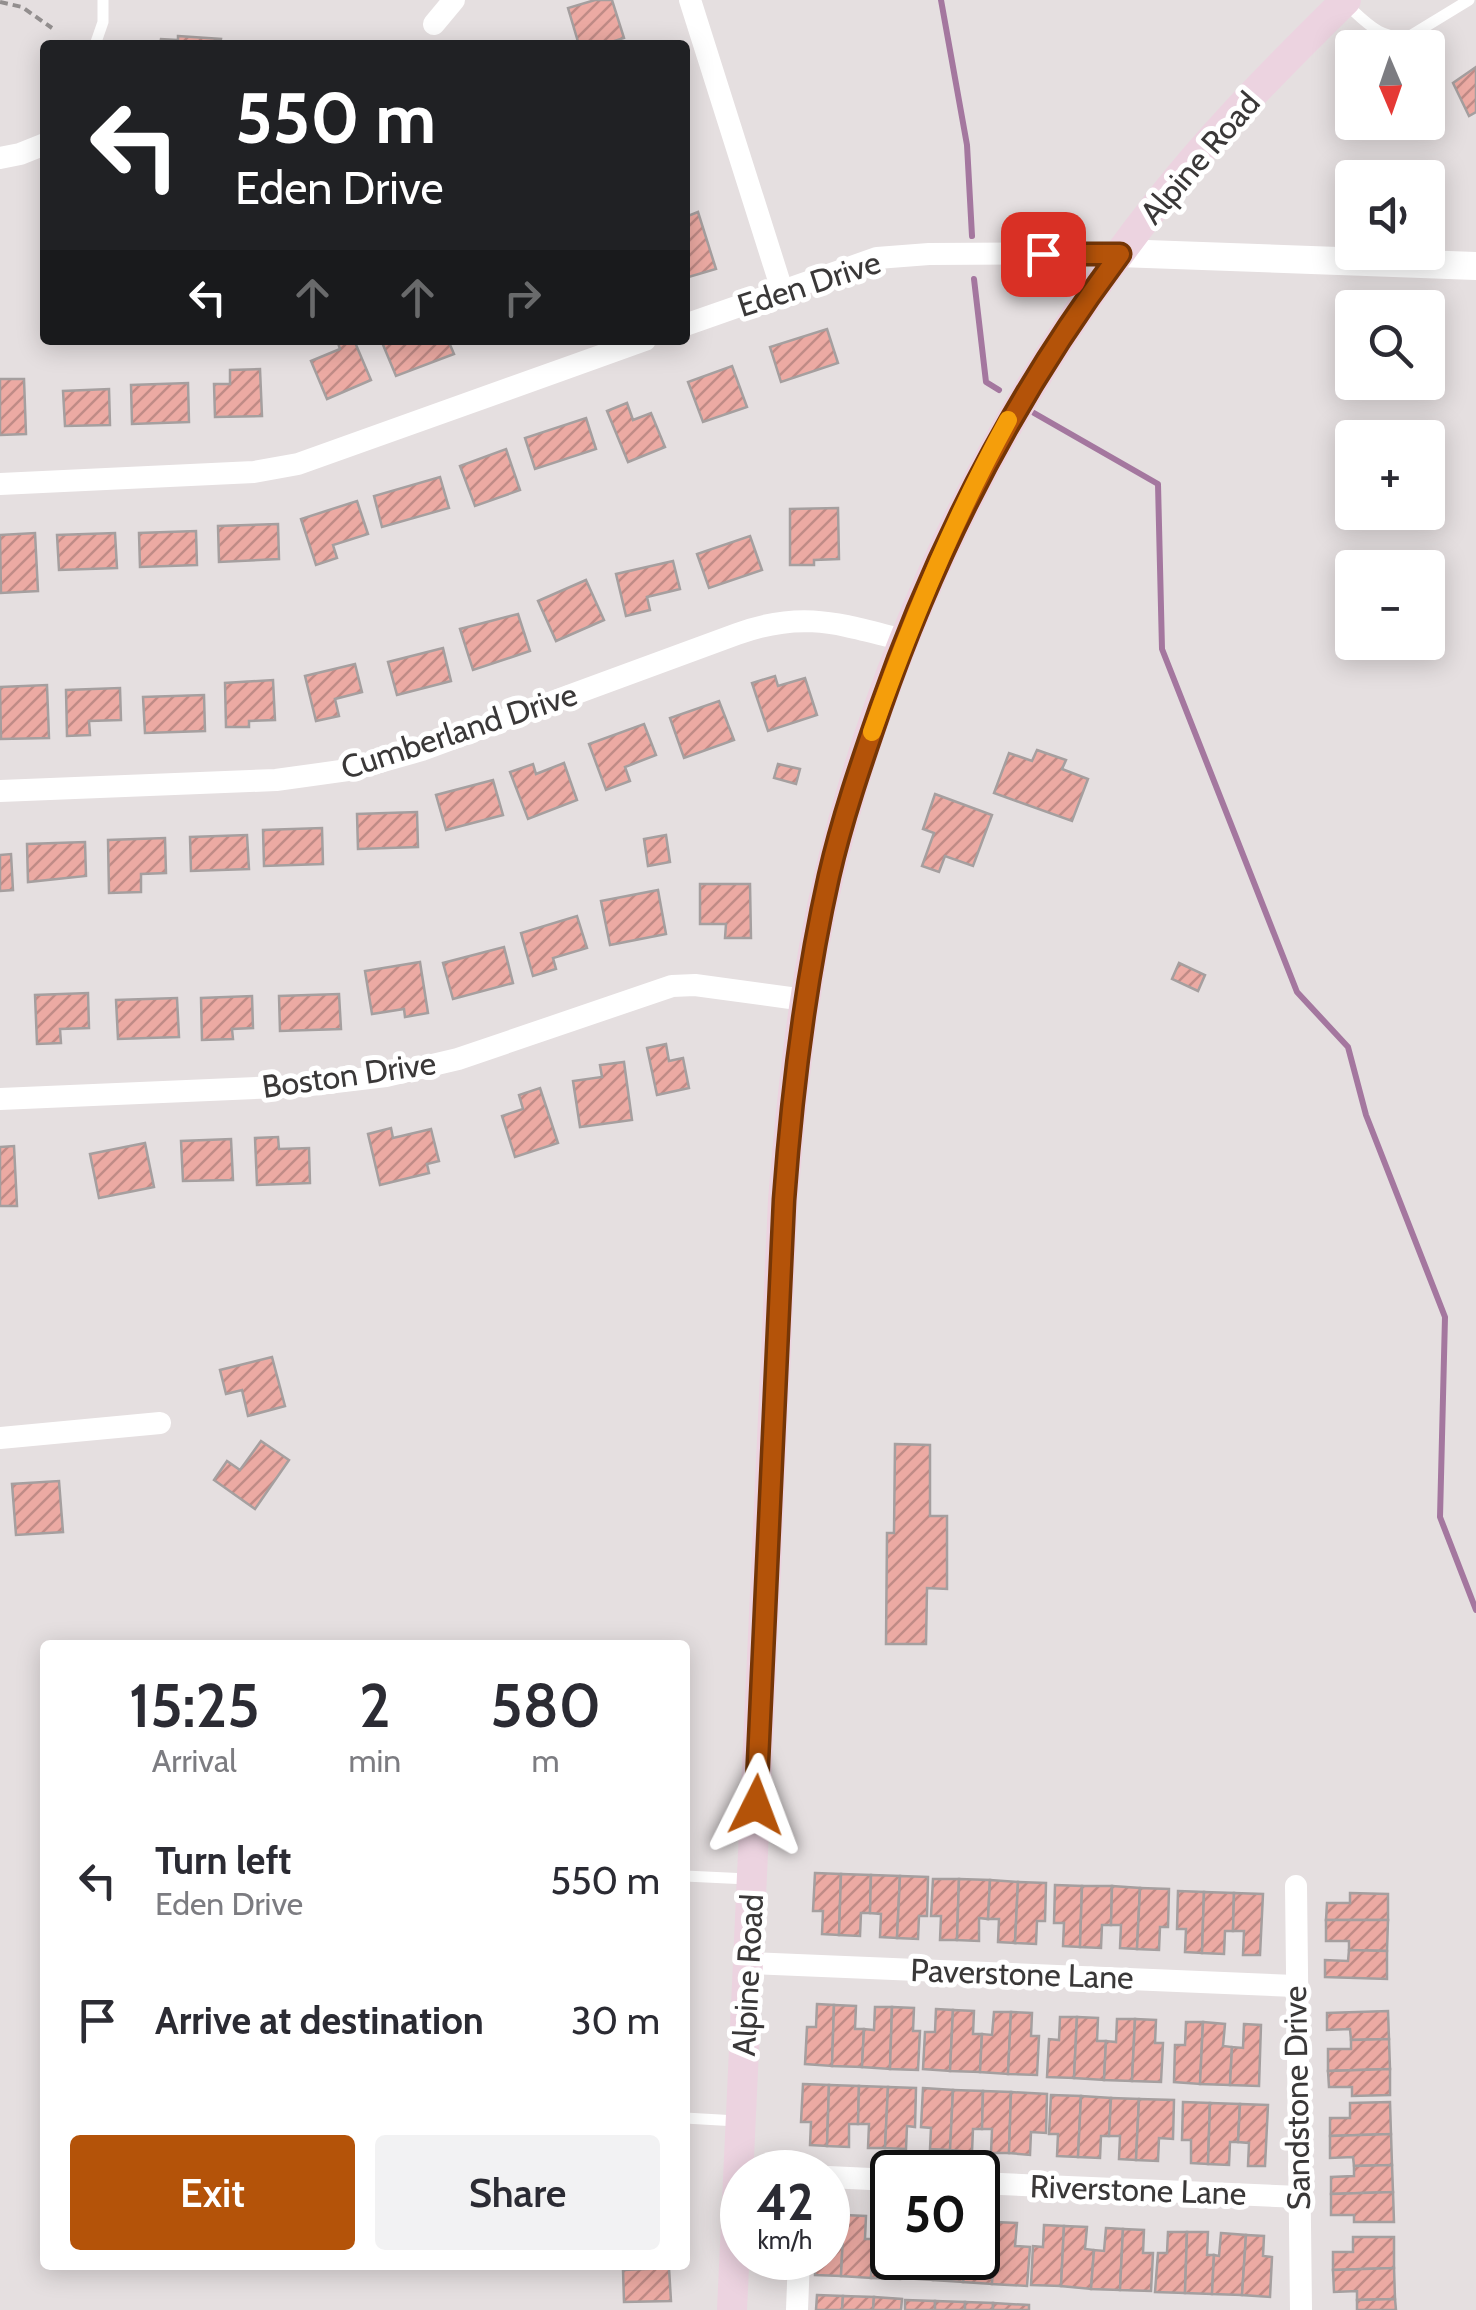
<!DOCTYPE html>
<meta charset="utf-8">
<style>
:root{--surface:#fff;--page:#f2f2f3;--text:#2b2b33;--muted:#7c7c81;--accent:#b45309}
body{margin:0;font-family:Cabin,sans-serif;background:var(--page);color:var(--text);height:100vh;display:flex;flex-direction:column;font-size:38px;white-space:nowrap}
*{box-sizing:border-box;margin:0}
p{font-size:32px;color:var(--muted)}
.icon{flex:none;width:55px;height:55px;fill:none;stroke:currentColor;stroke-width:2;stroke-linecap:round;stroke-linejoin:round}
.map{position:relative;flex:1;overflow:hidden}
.drawer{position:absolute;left:40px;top:1640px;width:650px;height:630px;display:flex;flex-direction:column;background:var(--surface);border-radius:10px;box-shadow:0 5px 25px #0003}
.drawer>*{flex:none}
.top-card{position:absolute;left:40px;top:40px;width:650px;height:305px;border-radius:10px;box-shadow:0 5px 25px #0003;background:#202124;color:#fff;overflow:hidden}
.needle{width:65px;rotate:178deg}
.controls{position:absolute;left:1335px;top:30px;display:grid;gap:20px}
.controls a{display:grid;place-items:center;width:110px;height:110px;border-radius:10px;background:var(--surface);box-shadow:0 5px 25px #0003;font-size:50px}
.speed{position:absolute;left:720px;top:2150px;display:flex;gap:20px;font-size:50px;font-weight:700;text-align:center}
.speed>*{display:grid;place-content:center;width:130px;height:130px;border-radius:50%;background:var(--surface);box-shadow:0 5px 25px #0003;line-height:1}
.speed small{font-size:25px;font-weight:400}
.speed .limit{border:5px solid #111;border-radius:15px;background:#fff;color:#111}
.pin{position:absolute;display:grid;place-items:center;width:85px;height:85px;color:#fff;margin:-42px;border-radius:20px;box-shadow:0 5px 15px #0006}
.me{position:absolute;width:110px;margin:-55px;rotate:3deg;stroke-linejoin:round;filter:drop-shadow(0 0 8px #0008)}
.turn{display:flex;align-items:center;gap:35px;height:210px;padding:0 30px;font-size:45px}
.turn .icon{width:130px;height:130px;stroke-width:2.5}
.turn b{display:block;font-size:70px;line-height:85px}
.lanes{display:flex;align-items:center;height:95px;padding:0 30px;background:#0003;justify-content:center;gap:50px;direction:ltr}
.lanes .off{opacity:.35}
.eta{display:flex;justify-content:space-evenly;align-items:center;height:170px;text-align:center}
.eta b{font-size:60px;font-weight:600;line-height:70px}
.button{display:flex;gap:20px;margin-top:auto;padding:20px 30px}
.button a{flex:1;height:115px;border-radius:10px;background:var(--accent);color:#fff;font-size:40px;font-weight:600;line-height:115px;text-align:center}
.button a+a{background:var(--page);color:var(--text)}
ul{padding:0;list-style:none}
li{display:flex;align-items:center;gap:30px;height:140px;padding:0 30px}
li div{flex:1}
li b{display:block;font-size:38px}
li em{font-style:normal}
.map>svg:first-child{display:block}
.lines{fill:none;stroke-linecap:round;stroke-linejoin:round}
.stream{stroke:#a4779f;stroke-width:6}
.building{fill:url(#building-hatch);stroke:#a59f9f;stroke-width:2.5}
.path{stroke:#928e8e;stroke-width:4;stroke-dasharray:8 5;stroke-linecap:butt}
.service{stroke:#fff;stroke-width:11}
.minor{stroke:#fff;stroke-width:22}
.tertiary{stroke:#fff;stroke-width:28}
.secondary{stroke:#ecd3e0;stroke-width:30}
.route-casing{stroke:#753606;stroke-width:25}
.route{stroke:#b45309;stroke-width:18}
.slow{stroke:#f59e0b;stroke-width:18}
.labels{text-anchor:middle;stroke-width:10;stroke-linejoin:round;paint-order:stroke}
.street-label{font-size:32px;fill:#3a3838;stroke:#fff}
</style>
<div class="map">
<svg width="1476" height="2310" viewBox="0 0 1476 2310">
<defs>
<pattern id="building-hatch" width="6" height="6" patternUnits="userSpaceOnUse" patternTransform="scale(2.5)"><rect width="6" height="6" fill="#ecaaa3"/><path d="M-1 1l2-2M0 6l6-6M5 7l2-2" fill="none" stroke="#c08b86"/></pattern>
</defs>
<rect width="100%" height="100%" fill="#e5dfe0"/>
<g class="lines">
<g class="stream">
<path d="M941,0L967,145L972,236"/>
<path d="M974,279L986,382L999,390"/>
<path d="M1034,413L1158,484L1162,649L1297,992L1348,1047L1366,1115L1445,1317L1440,1517L1476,1610"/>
</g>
</g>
<g class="building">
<path d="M595,0H612L624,38L602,45H579L568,8Z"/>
<path d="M178,36L221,39L220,45H160L161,39L178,40Z"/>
<path d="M1476,67V112L1469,116L1453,83Z"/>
<path d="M698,212L716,269L685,278V217Z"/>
<path d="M827,329L838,363L781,382L770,347Z"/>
<path d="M337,340H354L371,380L327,399L311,361L340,349Z"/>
<path d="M381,340H448L454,354L396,376Z"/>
<path d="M732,366L747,407L703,422L688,382Z"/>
<path d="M260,369L262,416L215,417L214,384H230V370Z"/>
<path d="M0,379H24L26,434L0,435Z"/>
<path d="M188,383L189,422L132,424L131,385Z"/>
<path d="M109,389L110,425L65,426L63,391Z"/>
<path d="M627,403L633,420L651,413L665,447L628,462L607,411Z"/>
<path d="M586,418L596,449L535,469L525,438Z"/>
<path d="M506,449L520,490L475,506L460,466Z"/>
<path d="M440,477L449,508L382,527L374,496Z"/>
<path d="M357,501L368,534L333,545L337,558L316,565L301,519Z"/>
<path d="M838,508L839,559L814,560V565H790V509Z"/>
<path d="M278,524L279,559L219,562L218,526Z"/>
<path d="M196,531L197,565L140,567L139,533Z"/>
<path d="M35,533L38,591L1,593L0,535Z"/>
<path d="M115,533L117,568L59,570L57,535Z"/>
<path d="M750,536L762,570L709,588L697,554Z"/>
<path d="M673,561L680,589L647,597L650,610L626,616L616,574Z"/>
<path d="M586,580L604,620L556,641L538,601Z"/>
<path d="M518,614L530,651L473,670L460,629Z"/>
<path d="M443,648L451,681L397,695L388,662Z"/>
<path d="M355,664L362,692L335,699L339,716L316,721L305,676Z"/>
<path d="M775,676L778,686L805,678L817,715L768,731L752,683Z"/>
<path d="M273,680L275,720L249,721V727H226L225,683Z"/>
<path d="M47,685L49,738L1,739L0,687Z"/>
<path d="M120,688L121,720L89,721L90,735L67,736L66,690Z"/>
<path d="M204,695L205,731L145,733L143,697Z"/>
<path d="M719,701L734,740L684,758L670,718Z"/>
<path d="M644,724L656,755L625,767L630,781L606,790L589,744Z"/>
<path d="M1037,750L1066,760L1062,769L1088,779L1072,821L994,793L1009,753L1032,761Z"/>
<path d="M564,763L577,800L528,819L510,772L533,764L536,774Z"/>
<path d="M778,764L800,769L796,784L774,778Z"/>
<path d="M493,780L503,815L446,830L436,795Z"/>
<path d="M935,794L992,815L973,866L945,856L939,872L922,866L934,833L923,829Z"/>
<path d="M417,812L418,847L358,849L357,814Z"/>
<path d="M322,828L323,864L264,866L263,830Z"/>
<path d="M247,835L249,869L191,871L190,837Z"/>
<path d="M666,835L670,862L648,866L644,839Z"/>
<path d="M165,838L166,873L141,874V892L109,893L108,840Z"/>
<path d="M85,842L86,876L28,882L27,844Z"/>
<path d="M11,854L13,890L0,891V855Z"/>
<path d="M700,884H750L751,938H725L726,924H700Z"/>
<path d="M658,890L666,934L610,945L601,901Z"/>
<path d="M577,916L587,948L553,958L556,969L533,976L521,933Z"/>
<path d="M504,947L513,983L453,999L443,963Z"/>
<path d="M420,962L428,1013L405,1017L404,1009L372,1014L365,971Z"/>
<path d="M1179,963L1205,975L1198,991L1172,979Z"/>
<path d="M88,993L89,1028L60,1029L61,1043L37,1044L35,995Z"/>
<path d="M339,994L341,1029L280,1031L279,996Z"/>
<path d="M252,996L253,1028L232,1029L233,1039L202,1040L201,998Z"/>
<path d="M177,998L179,1037L118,1039L116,1000Z"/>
<path d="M666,1044L669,1061L683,1058L689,1088L657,1095L647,1048Z"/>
<path d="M624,1062L632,1120L580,1127L573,1081L602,1077L600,1065Z"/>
<path d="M540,1088L558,1143L515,1157L502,1116L523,1109L519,1095Z"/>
<path d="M391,1128L393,1138L431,1129L439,1161L427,1164L429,1173L380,1185L368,1134Z"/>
<path d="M278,1137L279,1149L309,1148L310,1183L257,1185L255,1138Z"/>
<path d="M231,1139L233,1180L183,1181L181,1141Z"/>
<path d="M145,1143L154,1187L99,1198L90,1154Z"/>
<path d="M14,1146L17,1206H0V1147Z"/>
<path d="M272,1357L285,1406L248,1416L242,1390L226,1394L220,1370Z"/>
<path d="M261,1441L289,1460L255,1509L214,1480L227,1461L240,1470Z"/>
<path d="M895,1444L930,1445V1516H947V1589L927,1588L926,1644H886L887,1533H894Z"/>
<path d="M59,1481L63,1532L16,1535L12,1484Z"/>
<path d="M815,1873L841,1874L839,1935L822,1934L823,1911H813Z"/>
<path d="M841,1874L871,1875L870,1913H861L860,1936L839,1935Z"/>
<path d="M871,1875L900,1876L897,1938L880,1937L881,1914L870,1913Z"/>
<path d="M900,1876L928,1877L927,1916H919L918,1939L897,1938Z"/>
<path d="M933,1879H959L957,1940H940L941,1916H931Z"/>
<path d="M959,1879L990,1880L988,1919L979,1918V1941L957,1940Z"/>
<path d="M990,1880L1018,1882L1015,1943L998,1942L999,1919H988Z"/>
<path d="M1018,1882L1046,1883L1045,1921H1037L1036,1944L1015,1943Z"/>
<path d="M1055,1885L1082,1886L1080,1947L1063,1946L1064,1923H1054Z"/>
<path d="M1082,1886H1112L1111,1925H1102L1101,1948L1080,1947Z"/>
<path d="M1112,1886L1140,1888L1137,1949L1120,1948L1121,1925H1111Z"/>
<path d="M1140,1888L1169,1889L1168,1927H1160L1159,1950L1137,1949Z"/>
<path d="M1178,1891L1204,1892L1202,1953L1185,1952L1186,1929H1177Z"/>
<path d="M1204,1892L1234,1893L1233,1931H1225L1224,1954L1202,1953Z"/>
<path d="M1234,1893L1263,1894L1260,1955H1243L1244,1931H1233Z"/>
<path d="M1350,1893L1388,1894V1920H1326L1327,1903H1350Z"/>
<path d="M1326,1920H1388L1387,1951L1349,1950V1941H1326Z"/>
<path d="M1349,1950L1387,1951V1979L1325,1977V1960L1348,1961Z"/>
<path d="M817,2004L834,2005L832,2066L805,2064L807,2027H816Z"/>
<path d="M834,2005L856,2006L855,2029H864L862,2067L832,2066Z"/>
<path d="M875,2007H892L890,2069L862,2067L864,2029L874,2030Z"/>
<path d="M892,2007L914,2008L913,2031H920L918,2070L890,2069Z"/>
<path d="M936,2009L953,2010L950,2071L923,2069L925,2032H935Z"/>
<path d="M953,2010L974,2011L973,2034H982L980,2072L950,2071Z"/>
<path d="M1388,2011L1389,2039L1351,2040L1350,2029L1327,2030V2013Z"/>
<path d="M994,2012H1011L1008,2074L980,2072L982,2034L992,2035Z"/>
<path d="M1011,2012L1032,2013L1031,2036H1039L1037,2075L1008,2074Z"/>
<path d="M1060,2017H1077L1074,2078L1047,2077L1049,2039L1059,2040Z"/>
<path d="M1077,2017L1098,2018L1097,2041H1106L1104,2080L1074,2078Z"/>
<path d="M1117,2019H1135L1132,2081L1104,2080L1106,2041L1116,2042Z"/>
<path d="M1135,2019L1156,2020L1155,2043H1163L1161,2082L1132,2081Z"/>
<path d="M1186,2022H1203L1200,2084L1174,2082L1175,2045H1185Z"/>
<path d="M1203,2022L1225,2024L1223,2046L1232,2047L1230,2085L1200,2084Z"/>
<path d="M1244,2024L1261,2025L1259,2086L1230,2085L1232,2047L1243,2048Z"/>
<path d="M1389,2039L1390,2069L1328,2071V2049H1351V2040Z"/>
<path d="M1390,2069V2095L1352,2096V2087H1329L1328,2071Z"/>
<path d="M803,2084L829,2085L827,2146L810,2145L811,2122H801Z"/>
<path d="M829,2085L859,2086L858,2124H849V2147L827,2146Z"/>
<path d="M859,2086L888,2087L885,2148H868L869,2124H858Z"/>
<path d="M888,2087L916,2088L915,2127L907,2126L906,2149L885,2148Z"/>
<path d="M923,2088L953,2090L950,2150L930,2149L931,2128L921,2127Z"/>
<path d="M953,2090L983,2091L982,2129H973L972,2152L950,2150Z"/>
<path d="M983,2091L1011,2092L1009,2153H991L992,2129H982Z"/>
<path d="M1011,2092L1047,2094L1046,2133L1031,2132L1030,2155L1009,2153Z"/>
<path d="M1051,2095L1081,2096L1078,2157L1057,2156L1058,2134H1049Z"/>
<path d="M1081,2096L1111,2098L1109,2136H1101L1100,2158L1078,2157Z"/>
<path d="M1111,2098L1139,2099L1136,2160L1119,2159L1120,2136H1109Z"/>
<path d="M1139,2099L1174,2100L1173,2139L1159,2138L1158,2161L1136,2160Z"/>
<path d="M1183,2102L1210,2103L1208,2164L1191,2163V2140H1182Z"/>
<path d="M1390,2102L1391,2134L1330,2136V2118H1350V2103Z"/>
<path d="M1210,2103L1240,2104L1238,2142H1230L1229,2165L1208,2164Z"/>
<path d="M1240,2104L1268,2105L1265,2166H1248L1249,2143L1238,2142Z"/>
<path d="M1391,2134L1392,2165L1354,2166L1353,2157L1330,2158V2136Z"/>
<path d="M1392,2165L1393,2192L1331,2194V2177L1354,2176V2166Z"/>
<path d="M1393,2192L1394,2222H1354V2215H1331V2194Z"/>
<path d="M828,2215H844L841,2276L815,2275V2258H828Z"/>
<path d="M844,2215L866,2216L865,2239H873L871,2278L841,2276Z"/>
<path d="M885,2216L892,2217V2258H901L900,2279L871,2278L873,2239L884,2240Z"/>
<path d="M978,2221L995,2222L992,2284L963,2282L965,2258H978Z"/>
<path d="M995,2222L1017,2223L1015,2246L1030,2247L1027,2286L992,2284Z"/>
<path d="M1044,2225L1064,2226L1061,2286L1031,2285L1033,2246L1043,2247Z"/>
<path d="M1064,2226L1087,2227L1085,2249L1094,2250L1091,2289L1061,2286Z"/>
<path d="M1106,2228L1123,2229L1120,2290L1091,2289L1094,2250L1104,2251Z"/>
<path d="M1123,2229L1144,2230L1143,2253H1153L1151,2291L1120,2290Z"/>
<path d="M1168,2232H1187L1185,2293L1155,2292L1158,2253H1167Z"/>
<path d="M1187,2232H1208L1207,2255H1214L1212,2294L1185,2293Z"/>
<path d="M1221,2233L1246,2235L1242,2295L1212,2294L1214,2255L1219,2256Z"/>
<path d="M1246,2235L1264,2236L1263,2256L1272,2257L1270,2297L1242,2295Z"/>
<path d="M1353,2237H1394V2268L1333,2270V2252H1353Z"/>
<path d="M905,2258H934L933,2280L903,2278Z"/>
<path d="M934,2258H965L963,2282L933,2280Z"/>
<path d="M669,2268L671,2301L624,2302L623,2270Z"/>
<path d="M1394,2268L1395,2299L1357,2300V2291L1334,2292L1333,2270Z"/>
<path d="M817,2295L843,2296L842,2310H816Z"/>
<path d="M843,2296L874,2297L873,2310H842Z"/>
<path d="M874,2297L902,2299L901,2310H873Z"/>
<path d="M1395,2299L1396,2310H1357V2300Z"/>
<path d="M905,2300L935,2301V2310H905Z"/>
<path d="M935,2301L965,2302V2310H935Z"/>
<path d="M965,2302L993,2303V2310H965Z"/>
<path d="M993,2303L1029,2305V2310H993Z"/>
</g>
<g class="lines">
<path class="path" d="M0,2L22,7L52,28"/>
<g class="service">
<path d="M1346,4C1366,22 1381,41 1410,36L1469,0"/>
<path d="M95,45L103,22V0"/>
<path d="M685,1876L748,1879"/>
<path d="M685,2118L737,2121"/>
</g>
<g class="minor">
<path d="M690,0L782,290"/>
<path d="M434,24L454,0"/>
<path d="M0,158L20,154L45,144"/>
<path d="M685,325L877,258L929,254L1119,253"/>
<path d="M0,484L254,472L298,464L645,340"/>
<path d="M0,791L276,780L355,769L422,750L737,634C803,610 839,624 904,640"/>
<path d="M0,1099L302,1086L386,1076L458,1059L672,986L695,985L805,1000"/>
<path d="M0,1438L160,1423"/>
<path d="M1296,1886L1301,2310"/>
<path d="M748,1963L1295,1986"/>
<path d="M828,2177L892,2180"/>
<path d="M978,2183L1299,2197"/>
<path d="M797,2310L799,2258"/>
</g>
<path class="tertiary" d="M1119,253L1476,266"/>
<path class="secondary" d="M732,2310L783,1200C792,1090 804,979 830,871C890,625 1004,397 1161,199C1217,128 1282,63 1346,0"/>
</g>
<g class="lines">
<g class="route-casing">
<path id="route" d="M756,1805L784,1200C792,1091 805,983 829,876C842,819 861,764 880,709C937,545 1016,393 1120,254H1043"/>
</g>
<use href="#route" class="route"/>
<path class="slow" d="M872,732C910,624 953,520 1008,420"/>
</g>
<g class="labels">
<g class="street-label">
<text transform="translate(1200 158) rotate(-49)" y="11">Alpine Road</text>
<text transform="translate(809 284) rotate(-18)" y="11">Eden Drive</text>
<text transform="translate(459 731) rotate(-18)" y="11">Cumberland Drive</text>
<text transform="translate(349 1075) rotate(-8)" y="11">Boston Drive</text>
<text transform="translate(1022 1974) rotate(2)" y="11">Paverstone Lane</text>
<text transform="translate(748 1975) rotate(-87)" y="11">Alpine Road</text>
<text transform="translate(1297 2098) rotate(-91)" y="11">Sandstone Drive</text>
<text transform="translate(1138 2190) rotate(2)" y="11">Riverstone Lane</text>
</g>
</g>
</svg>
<div class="controls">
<a><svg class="needle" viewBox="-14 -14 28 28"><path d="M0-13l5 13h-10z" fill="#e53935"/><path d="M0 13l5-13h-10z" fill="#7c7c81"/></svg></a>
<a><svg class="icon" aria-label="sound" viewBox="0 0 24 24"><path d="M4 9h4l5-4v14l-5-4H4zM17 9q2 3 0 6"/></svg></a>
<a><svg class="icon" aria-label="search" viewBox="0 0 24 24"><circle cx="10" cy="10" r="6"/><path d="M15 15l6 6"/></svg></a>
<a>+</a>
<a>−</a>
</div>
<div class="speed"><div>42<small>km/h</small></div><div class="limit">50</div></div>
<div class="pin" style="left:1043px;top:254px;background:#d93025"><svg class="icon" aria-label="arrive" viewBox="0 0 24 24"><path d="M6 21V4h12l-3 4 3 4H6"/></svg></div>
<svg class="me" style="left:756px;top:1805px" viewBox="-20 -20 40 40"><path d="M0-17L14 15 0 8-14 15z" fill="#b45309" stroke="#fff" stroke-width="4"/></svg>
<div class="top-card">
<div class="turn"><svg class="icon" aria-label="left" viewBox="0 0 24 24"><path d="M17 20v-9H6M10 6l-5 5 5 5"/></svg><div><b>550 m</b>Eden Drive</div></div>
<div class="lanes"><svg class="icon" aria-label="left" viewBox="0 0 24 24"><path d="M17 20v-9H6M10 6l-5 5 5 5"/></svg><svg class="icon off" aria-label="ahead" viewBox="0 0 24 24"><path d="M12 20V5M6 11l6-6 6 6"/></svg><svg class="icon off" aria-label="ahead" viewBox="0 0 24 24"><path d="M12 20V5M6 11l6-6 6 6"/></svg><svg class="icon off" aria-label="right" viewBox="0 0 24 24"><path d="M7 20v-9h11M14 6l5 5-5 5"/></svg></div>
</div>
<section class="drawer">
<div class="eta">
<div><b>15:25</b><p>Arrival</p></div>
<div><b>2</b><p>min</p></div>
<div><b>580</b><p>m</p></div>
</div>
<ul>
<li><svg class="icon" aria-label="left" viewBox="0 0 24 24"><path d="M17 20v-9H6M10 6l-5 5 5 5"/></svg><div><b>Turn left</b><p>Eden Drive</p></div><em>550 m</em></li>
<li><svg class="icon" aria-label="arrive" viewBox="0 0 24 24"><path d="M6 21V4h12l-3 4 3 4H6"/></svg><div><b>Arrive at destination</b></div><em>30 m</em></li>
</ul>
<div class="button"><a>Exit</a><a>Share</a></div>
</section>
</div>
